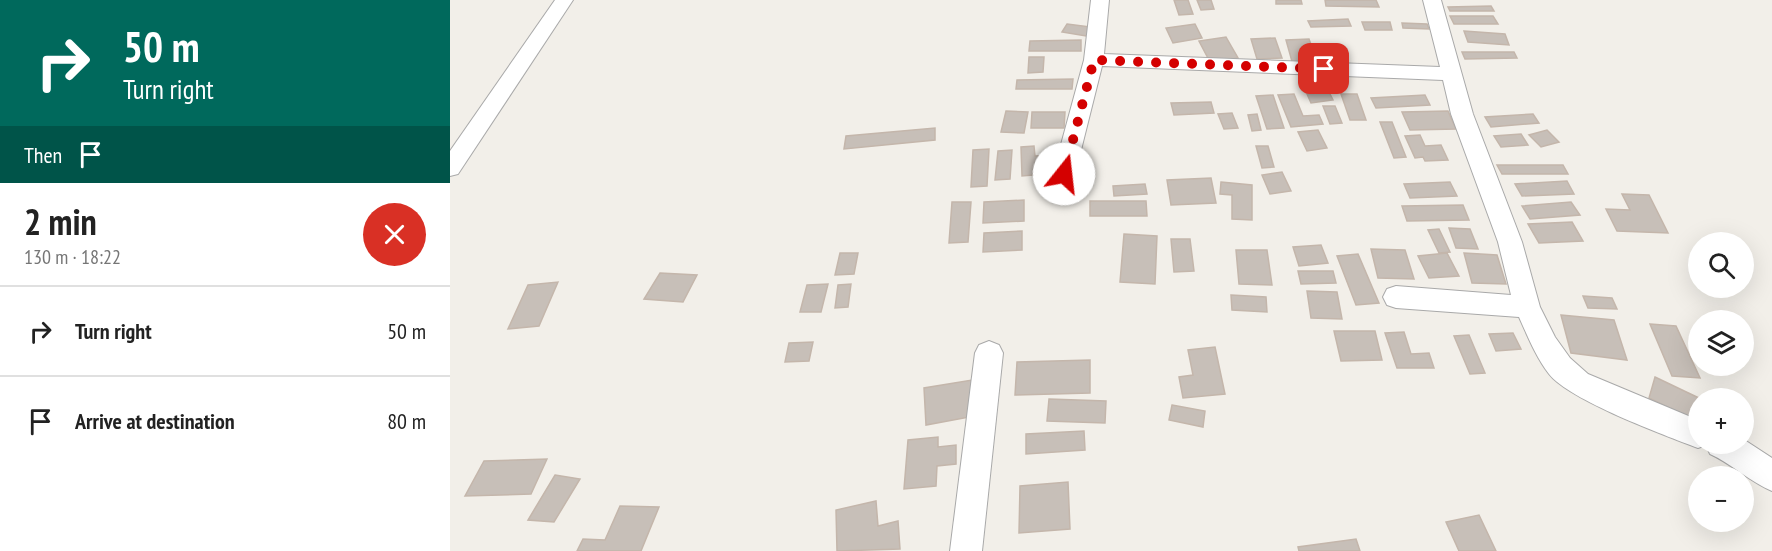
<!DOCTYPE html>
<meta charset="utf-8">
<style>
:root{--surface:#fff;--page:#f2f2f2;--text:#222;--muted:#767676;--line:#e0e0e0}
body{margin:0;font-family:"PT Sans Narrow",sans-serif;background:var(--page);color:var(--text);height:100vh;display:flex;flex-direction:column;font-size:22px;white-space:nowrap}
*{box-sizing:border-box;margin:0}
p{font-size:20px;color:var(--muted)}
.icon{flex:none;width:33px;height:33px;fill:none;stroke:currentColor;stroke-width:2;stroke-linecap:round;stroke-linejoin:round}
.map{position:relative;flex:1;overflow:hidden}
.panel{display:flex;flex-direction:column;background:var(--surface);width:450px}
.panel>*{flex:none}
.banner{background:#00695c;color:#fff;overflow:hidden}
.controls{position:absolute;left:1238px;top:232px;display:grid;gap:12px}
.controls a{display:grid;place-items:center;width:66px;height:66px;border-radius:50%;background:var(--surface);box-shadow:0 6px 24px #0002;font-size:30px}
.pin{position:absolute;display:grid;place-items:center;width:51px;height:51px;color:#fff;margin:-26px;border-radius:12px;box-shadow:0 3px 9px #0006}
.me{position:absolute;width:66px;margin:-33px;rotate:16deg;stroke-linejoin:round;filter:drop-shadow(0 0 4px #0008)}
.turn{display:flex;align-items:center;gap:21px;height:126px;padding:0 24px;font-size:27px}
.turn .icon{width:78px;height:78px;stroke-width:2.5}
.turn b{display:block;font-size:42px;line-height:51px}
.then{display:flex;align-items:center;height:57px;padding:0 24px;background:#0003;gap:12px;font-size:22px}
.round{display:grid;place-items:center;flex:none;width:63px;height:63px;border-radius:32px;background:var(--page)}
.overview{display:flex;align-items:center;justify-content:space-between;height:102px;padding:0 24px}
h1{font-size:36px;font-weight:800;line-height:45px}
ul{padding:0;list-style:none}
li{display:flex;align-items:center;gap:18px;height:90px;padding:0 24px;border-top:2px solid var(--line)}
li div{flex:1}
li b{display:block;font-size:22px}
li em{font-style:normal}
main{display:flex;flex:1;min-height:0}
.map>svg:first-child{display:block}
.building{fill:#c7bfb8;stroke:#c4b6ab;stroke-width:1.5}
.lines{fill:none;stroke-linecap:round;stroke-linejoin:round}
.minor-casing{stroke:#a9a9a9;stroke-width:2}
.minor{fill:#fff;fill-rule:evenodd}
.route{stroke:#d40000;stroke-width:10;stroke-dasharray:0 18}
</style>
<main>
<section class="panel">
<div class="banner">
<div class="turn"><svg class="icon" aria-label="right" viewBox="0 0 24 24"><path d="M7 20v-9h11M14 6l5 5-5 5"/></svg><div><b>50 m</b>Turn right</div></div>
<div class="then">Then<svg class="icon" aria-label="arrive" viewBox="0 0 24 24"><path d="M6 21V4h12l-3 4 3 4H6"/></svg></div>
</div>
<div class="overview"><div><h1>2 min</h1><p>130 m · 18:22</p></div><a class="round" style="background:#d93025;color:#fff"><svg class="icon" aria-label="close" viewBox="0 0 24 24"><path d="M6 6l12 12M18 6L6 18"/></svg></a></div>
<ul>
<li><svg class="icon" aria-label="right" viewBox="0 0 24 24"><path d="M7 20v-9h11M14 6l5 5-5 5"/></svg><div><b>Turn right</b></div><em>50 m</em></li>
<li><svg class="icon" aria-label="arrive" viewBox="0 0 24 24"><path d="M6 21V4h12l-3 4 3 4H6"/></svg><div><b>Arrive at destination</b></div><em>80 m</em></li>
</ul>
</section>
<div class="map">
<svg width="1322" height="551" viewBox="0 0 1322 551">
<rect width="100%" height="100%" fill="#f2efe9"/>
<g class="building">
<path d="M724,0H738L743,14L729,15Z"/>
<path d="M747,0H761L764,9L751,10Z"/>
<path d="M826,0H851L852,4H826Z"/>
<path d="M875,0H926L929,7L876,6Z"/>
<path d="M1041,6L1044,11H1000L998,7Z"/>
<path d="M1000,16H1043L1048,24H1004Z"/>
<path d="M898,19L901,26L861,27L858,21Z"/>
<path d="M912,22H940L942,30H915Z"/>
<path d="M952,23L977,24L979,29L953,28Z"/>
<path d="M617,24L641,27L636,36L612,32Z"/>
<path d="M745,24L752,38L723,43L716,28Z"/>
<path d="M1014,31L1055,34L1059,45L1018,42Z"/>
<path d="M776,37L788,58L760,62L749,41Z"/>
<path d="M825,38L832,58L807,59L801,39Z"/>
<path d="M859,39L868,64L843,65L836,40Z"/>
<path d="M631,40V51H579L580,41Z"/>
<path d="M1012,52H1064L1067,58L1015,59Z"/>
<path d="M579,57H594L593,72L578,73Z"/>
<path d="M623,79L622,89H566L567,80Z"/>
<path d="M879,92L883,100L861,103L857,94Z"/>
<path d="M844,94L853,116L869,115L873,124L841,127L828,95Z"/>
<path d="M891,94H907L916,120H900Z"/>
<path d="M823,95L834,128L817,129L806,96Z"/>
<path d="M975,95L980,105L926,108L921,98Z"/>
<path d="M761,102L764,113L724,115L721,103Z"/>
<path d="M873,106H885L892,123L880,124Z"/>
<path d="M556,111L578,112L574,133L551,132Z"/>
<path d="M998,111L1006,129L960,130L952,112Z"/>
<path d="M582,112H615L614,128H581Z"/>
<path d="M782,113L788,128L774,129L768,114Z"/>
<path d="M807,114L811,130L802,131L798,115Z"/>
<path d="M1083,114L1089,123L1041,127L1035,117Z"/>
<path d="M930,122H942L956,157L944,158Z"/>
<path d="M485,128V140L394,149L396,136Z"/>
<path d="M868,130L877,148L857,151L848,132Z"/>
<path d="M1097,130L1109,142L1091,147L1079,135Z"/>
<path d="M1071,134L1078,145L1051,147L1044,136Z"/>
<path d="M970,135L975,146L991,145L998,160L975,161L973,157L965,158L955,136Z"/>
<path d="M584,146L585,156L605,155L607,173L572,176L571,147Z"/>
<path d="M806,146H818L824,167L812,168Z"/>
<path d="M539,149L537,186L521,187L523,150Z"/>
<path d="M562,150L560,179L545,180L548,151Z"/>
<path d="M1047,165H1113L1118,174H1052Z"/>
<path d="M832,172L841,191L820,194L812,175Z"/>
<path d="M761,178L766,203L721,205L717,180Z"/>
<path d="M1117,181L1124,194L1072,196L1065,184Z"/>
<path d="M771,182L802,185V220L782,219V195L770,194Z"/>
<path d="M1000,182L1007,196L960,198L954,184Z"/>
<path d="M695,184L697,194L664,196L663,186Z"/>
<path d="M1172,194L1199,195L1218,233L1167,231L1156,209L1180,210Z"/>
<path d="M574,200V221L533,223L534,202Z"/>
<path d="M640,201H696L697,216H640Z"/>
<path d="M502,202H521L518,242L499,243Z"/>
<path d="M1121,202L1130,215L1080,219L1072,206Z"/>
<path d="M1013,205L1019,220L957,221L952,206Z"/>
<path d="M1122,222L1133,241L1089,243L1078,224Z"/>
<path d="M999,228L1020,229L1028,249L1006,248Z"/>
<path d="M989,229L1000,252L989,253L978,230Z"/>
<path d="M572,231V250L533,252L534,233Z"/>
<path d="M674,234L707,236L705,284L670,282Z"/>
<path d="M721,239H740L744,271L724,272Z"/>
<path d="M871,245L878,263L849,266L843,247Z"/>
<path d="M921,249L955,250L964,279L928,278Z"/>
<path d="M786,250H817L822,285L789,284Z"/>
<path d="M390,253H408L404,274L385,275Z"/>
<path d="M997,253L1009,276L979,278L968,256Z"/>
<path d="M1014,253L1047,255L1056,284L1022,283Z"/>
<path d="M908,254L929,303L906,305L887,256Z"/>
<path d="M848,271H883L886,283L851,284Z"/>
<path d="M210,273L247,275L233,302L194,299Z"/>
<path d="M108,282L89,326L58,329L78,285Z"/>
<path d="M378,284L371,312H350L357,285Z"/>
<path d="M401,284L398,307L385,308L388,285Z"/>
<path d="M857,291L887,292L892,319L861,318Z"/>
<path d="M781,295L816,297L817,312L782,310Z"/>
<path d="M1133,296L1162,298L1167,309L1138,308Z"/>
<path d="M1111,315L1164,320L1177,360L1121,353Z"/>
<path d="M1200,324L1226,326L1250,378L1222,376Z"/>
<path d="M884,331H925L932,360L891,361Z"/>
<path d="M954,332L961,354L979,353L984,368H947L935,333Z"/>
<path d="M1063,333L1071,349L1046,351L1039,334Z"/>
<path d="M1019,335L1035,373L1020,374L1004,336Z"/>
<path d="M363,342L359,361L335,362L339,343Z"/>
<path d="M765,347L775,394L733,398L729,377L743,375L738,350Z"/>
<path d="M640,360V393L565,395L567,362Z"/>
<path d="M1205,377L1251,399H1248V422L1199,398Z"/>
<path d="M522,380L525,416L476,425L474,388Z"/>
<path d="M599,399L656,401L655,423L597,421Z"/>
<path d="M722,405L755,411L753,427L719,420Z"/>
<path d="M634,431L635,450L576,454V434Z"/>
<path d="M488,437V447L506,445V464L487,466L486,486L454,489L458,440Z"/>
<path d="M97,459L81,494L15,496L34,461Z"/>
<path d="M105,475L130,479L104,522L78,520Z"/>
<path d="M618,482L620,529L569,533L570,486Z"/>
<path d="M426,501L428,526L448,521L450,549L387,551L386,510Z"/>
<path d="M170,506L209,507L191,551H127L133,539L155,540Z"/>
<path d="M1029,515L1046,551H1009L996,522Z"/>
<path d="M906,539L910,551H849L848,547Z"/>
</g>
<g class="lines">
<g class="minor-casing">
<g id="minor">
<path d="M105,0H123L8,174L0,176V151Z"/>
<path d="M641,0H659L654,54L990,67L973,0H991L1023,114L1072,242L1090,307L1105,337L1120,358L1138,374L1248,420V444H1293V439L1322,458V491C1300,482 1282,464 1260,454L1256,445L1248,448C1214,435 1119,400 1099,374C1086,357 1078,337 1069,317L946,308L937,305L933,297L937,289L946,286L1061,295L1048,242L1001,114L993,80L652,66L625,174L622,180L614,182L606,180L603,174L634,60Z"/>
<path d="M539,341L549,345L553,353L532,551H500L525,353L529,345Z"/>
</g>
</g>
<use href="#minor" class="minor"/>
</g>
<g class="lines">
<path class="route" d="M614,174L644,60L874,69"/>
</g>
</svg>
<div class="controls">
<a><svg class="icon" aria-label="search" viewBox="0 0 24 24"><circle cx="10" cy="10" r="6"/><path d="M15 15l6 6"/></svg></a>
<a><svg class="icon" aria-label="layers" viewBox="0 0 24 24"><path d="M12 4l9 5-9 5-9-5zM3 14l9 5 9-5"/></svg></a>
<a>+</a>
<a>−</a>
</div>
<div class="pin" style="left:874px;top:69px;background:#d93025"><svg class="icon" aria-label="arrive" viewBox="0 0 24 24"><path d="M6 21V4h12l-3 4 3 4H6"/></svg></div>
<svg class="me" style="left:614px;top:174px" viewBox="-20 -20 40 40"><circle r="19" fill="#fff"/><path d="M0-13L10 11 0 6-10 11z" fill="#d40000"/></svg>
</div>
</main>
